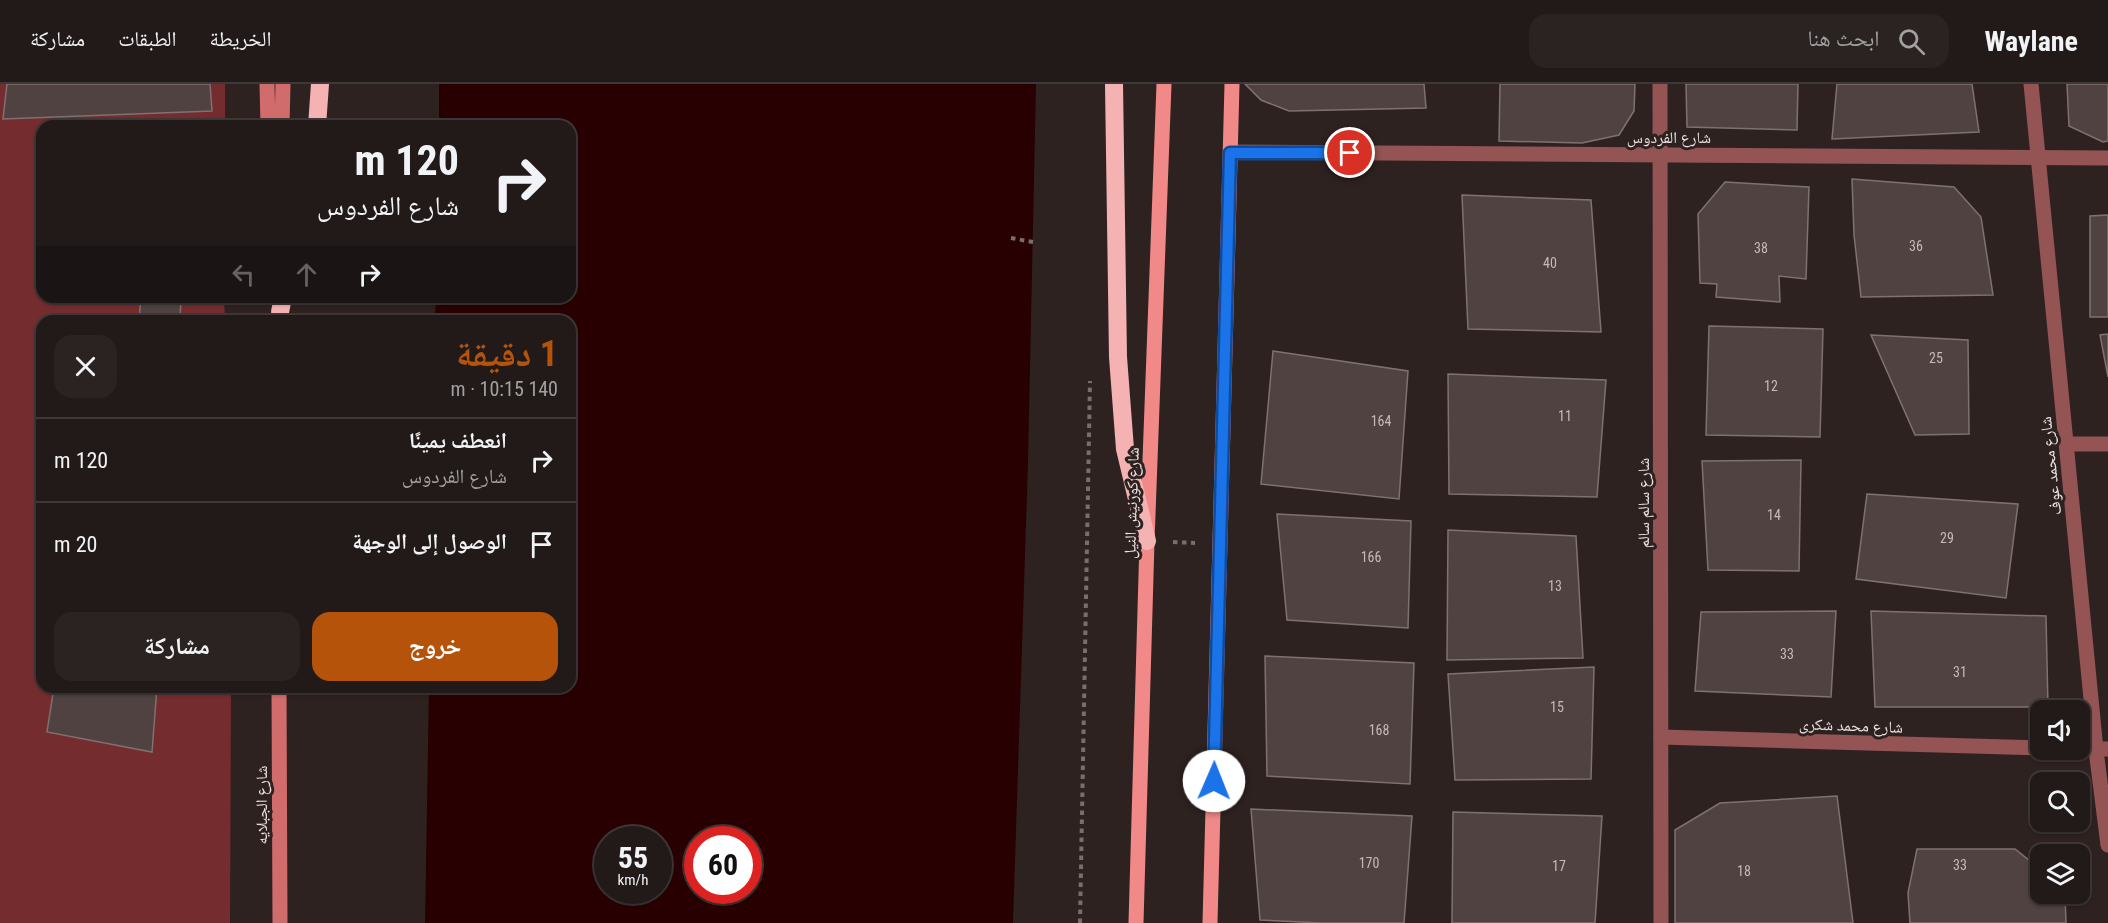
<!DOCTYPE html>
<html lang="ar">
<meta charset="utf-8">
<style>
:root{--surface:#221a19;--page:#2a2322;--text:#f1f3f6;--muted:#a2a1a2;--line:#3f3838;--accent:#b45309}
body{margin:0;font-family:"Roboto Condensed","Noto Naskh Arabic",sans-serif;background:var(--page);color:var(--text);direction:rtl;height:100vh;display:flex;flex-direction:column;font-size:22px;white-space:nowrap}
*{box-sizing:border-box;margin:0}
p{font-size:20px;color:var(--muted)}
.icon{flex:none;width:33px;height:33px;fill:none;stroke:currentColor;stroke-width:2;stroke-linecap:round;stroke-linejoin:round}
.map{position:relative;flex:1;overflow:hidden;direction:ltr}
.side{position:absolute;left:36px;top:231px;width:540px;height:378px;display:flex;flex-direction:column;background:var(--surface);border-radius:18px;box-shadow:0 2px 4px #0004,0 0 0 2px var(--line);direction:rtl}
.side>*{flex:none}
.hud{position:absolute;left:36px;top:36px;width:540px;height:183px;border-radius:18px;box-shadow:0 2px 4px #0004,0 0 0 2px var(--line);direction:rtl;background:#221a19;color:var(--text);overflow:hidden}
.fabs{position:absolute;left:2030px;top:616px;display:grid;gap:12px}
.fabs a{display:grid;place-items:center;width:60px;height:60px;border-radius:12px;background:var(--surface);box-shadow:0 2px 4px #0004,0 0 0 2px var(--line);font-size:30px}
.speed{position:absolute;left:594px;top:742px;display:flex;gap:12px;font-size:30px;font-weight:700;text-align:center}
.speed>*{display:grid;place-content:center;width:78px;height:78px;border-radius:50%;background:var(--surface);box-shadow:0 2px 4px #0004,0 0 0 2px var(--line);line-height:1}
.speed small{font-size:15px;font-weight:400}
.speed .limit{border:9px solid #d22;background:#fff;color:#111}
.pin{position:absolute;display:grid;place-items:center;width:51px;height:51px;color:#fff;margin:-26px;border:3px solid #fff;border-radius:50%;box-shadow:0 2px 6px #0007}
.me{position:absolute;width:66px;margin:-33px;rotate:1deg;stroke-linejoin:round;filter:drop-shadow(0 0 4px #0008)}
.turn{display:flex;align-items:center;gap:21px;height:126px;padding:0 18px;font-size:27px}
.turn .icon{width:78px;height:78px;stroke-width:2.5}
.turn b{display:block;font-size:42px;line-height:51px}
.lanes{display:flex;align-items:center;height:57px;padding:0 18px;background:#0003;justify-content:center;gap:30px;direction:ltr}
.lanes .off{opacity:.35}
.round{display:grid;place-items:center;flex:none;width:63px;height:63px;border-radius:18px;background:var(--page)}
.overview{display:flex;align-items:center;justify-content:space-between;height:102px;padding:0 18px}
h1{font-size:36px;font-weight:700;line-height:45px;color:var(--accent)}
.button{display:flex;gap:12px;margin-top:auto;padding:12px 18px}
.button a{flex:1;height:69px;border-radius:18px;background:var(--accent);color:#fff;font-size:24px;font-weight:700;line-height:69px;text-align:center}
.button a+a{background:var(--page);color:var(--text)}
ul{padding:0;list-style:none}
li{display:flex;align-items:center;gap:18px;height:84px;padding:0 18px;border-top:2px solid var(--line)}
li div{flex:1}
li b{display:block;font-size:22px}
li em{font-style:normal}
header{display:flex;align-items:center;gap:36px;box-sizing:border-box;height:84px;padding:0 30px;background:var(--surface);border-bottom:2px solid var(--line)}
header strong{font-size:28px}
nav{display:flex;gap:33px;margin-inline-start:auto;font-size:21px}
.search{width:420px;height:54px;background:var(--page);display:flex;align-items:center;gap:15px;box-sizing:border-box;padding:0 21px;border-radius:18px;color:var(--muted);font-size:22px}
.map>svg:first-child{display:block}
.green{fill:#752c2f}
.water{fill:#290002;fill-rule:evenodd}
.building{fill:#4f4241;stroke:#807170;stroke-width:1.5}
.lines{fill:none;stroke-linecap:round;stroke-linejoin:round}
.path{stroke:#796e6d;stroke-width:4;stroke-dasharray:4.5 4.5;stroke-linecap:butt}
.street{stroke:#935453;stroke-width:15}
.secondary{stroke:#d16c6c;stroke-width:15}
.primary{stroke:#f28989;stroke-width:15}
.highway{stroke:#f4b3b2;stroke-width:18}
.route-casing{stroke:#114b97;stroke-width:15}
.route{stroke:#1a73e8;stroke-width:10}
.labels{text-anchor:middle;stroke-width:6;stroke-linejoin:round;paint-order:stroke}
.number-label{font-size:14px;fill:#c5bbba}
.street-label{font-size:16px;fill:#ece3e3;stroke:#2e2221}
</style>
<header>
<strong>Waylane</strong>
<div class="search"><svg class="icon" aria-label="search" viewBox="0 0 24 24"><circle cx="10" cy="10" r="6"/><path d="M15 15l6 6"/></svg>ابحث هنا</div>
<nav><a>الخريطة</a><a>الطبقات</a><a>مشاركة</a></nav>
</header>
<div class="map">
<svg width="2108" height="839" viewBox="0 0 2108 839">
<rect width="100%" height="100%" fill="#2e2221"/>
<path class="green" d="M0,0H225V42H42V213H224L225,237H42V603H231L230,839H0Z"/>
<path class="water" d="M439,0H1036L1028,379L1013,839H425L429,603H570V237H435L436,213H570V42H439ZM608,756H658V807H608ZM698,756H748V807H698Z"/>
<g class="building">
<path d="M7,0H210L212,27L3,35Z"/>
<path d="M1245,0H1424L1426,24L1289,27L1261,16Z"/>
<path d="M1500,0H1635L1634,27L1619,51L1582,59L1499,57Z"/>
<path d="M1686,0H1798L1797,46L1687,43Z"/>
<path d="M1837,0H1972L1979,48L1832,55Z"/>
<path d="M2067,0H2108V57L2103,58L2069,42Z"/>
<path d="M1852,95L1954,103L1981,133L1993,211L1861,213L1854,151Z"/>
<path d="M1725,98L1809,103L1806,195L1779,192L1780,218L1716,213L1717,200L1700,199L1698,130Z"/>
<path d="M1462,111L1591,116L1601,248L1468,245Z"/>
<path d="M2108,131V233H2090V132Z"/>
<path d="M141,213H181L180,237H139Z"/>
<path d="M1709,242L1823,245L1820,353L1706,351Z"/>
<path d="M2108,250V293L2100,251Z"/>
<path d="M1871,251L1968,256L1969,350L1915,351Z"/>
<path d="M1273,267L1408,287L1399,415L1261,400Z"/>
<path d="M1448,290L1606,296L1597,413L1449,410Z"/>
<path d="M1801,376L1799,487L1708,486L1702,377Z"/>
<path d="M1867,410L2018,420L2006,514L1856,495Z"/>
<path d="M1277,430L1411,437L1408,544L1287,536Z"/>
<path d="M1448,446L1576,452L1583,574L1447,576Z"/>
<path d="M1836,527L1831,613L1695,607L1701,528Z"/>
<path d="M1871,527L2046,532L2048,623H1875Z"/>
<path d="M1265,572L1414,579L1410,700L1267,692Z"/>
<path d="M1594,583L1591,695L1455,696L1448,590Z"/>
<path d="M54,603H157L152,668L47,648Z"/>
<path d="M1837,712L1853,839H1675V746L1720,719Z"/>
<path d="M1251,725L1412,732L1404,839H1321L1260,836Z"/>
<path d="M1453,728L1602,732L1595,839H1452Z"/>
<path d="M1917,765H2015L2040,785V810H2065L2066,839H1910L1908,809Z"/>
</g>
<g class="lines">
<g class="path">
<path d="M1011,154L1033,158"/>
<path d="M1173,458L1195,459"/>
<path d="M1080,839L1090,297"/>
</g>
<g class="street">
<path d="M1660,0L1661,839"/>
<path d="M2031,0L2096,666L2108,761"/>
<path d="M1231,68L2108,74"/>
<path d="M2066,360H2108"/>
<path d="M1661,653L2040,664"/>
<path d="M2079,665H2108"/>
</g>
<g class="secondary">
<path d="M267,0L268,42"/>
<path d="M282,42L283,0"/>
<path d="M279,603L280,839"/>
</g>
<g class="primary">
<path d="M1136,839L1147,457L1164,0"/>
<path d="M1210,839L1232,0"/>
</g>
<g class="highway">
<path d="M1114,0L1118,273L1125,365L1147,457"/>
<path d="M317,42L320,0"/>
<path d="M280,228L283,213"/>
</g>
</g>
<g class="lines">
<g class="route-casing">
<path id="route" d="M1214,697L1230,69H1350"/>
</g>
<use href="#route" class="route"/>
</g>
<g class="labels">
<g class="number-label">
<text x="1916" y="167">36</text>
<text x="1761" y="169">38</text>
<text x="1550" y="184">40</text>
<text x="1936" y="279">25</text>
<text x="1771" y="307">12</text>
<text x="1565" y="337">11</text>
<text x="1381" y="342">164</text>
<text x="1774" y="436">14</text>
<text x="1947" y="459">29</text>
<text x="1371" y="478">166</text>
<text x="1555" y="507">13</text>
<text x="1787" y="575">33</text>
<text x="1960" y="593">31</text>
<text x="1557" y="628">15</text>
<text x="1379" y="651">168</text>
<text x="1369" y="784">170</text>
<text x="1960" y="786">33</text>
<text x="1559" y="787">17</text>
<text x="1744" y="792">18</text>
</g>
<g class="street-label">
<text x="1669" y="59">شارع الفردوس</text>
<text transform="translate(2050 382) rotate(-96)" y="6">شارع محمد عوف</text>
<text transform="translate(1131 419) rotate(-88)" y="6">شارع كورنيش النيل</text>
<text transform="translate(1643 419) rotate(-90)" y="6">شارع سالم سالم</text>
<text transform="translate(1851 641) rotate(2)" y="6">شارع محمد شكرى</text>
<text transform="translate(261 721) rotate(-90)" y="6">شارع الجبلايه</text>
</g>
</g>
</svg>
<div class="fabs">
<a><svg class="icon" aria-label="sound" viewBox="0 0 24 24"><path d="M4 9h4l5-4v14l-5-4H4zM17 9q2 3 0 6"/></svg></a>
<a><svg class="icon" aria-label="search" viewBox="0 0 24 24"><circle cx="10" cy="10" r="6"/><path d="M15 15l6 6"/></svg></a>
<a><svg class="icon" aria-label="layers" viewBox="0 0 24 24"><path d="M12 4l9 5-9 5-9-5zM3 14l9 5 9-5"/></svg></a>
</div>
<div class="speed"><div>55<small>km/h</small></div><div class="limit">60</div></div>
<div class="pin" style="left:1350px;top:69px;background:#d93025"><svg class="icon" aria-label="arrive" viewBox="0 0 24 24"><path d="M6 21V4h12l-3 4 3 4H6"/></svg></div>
<svg class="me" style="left:1214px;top:697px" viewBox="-20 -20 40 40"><circle r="19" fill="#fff"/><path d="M0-13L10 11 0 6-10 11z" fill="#1a73e8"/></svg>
<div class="hud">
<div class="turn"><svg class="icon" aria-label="right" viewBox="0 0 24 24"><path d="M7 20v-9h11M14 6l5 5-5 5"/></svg><div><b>120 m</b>شارع الفردوس</div></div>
<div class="lanes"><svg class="icon off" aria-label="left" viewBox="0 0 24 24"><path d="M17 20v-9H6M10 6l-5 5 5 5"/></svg><svg class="icon off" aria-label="ahead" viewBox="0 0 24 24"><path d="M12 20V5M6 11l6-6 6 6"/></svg><svg class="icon" aria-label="right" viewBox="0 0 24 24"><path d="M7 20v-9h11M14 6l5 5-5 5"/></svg></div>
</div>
<section class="side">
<div class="overview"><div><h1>1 دقيقة</h1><p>140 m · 10:15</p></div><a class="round"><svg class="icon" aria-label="close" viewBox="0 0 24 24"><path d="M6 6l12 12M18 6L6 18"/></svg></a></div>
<ul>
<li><svg class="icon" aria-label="right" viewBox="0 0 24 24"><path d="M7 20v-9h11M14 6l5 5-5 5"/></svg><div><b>انعطف يمينًا</b><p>شارع الفردوس</p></div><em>120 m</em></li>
<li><svg class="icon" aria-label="arrive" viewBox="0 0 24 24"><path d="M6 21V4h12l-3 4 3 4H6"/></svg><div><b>الوصول إلى الوجهة</b></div><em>20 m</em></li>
</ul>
<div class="button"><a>خروج</a><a>مشاركة</a></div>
</section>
</div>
